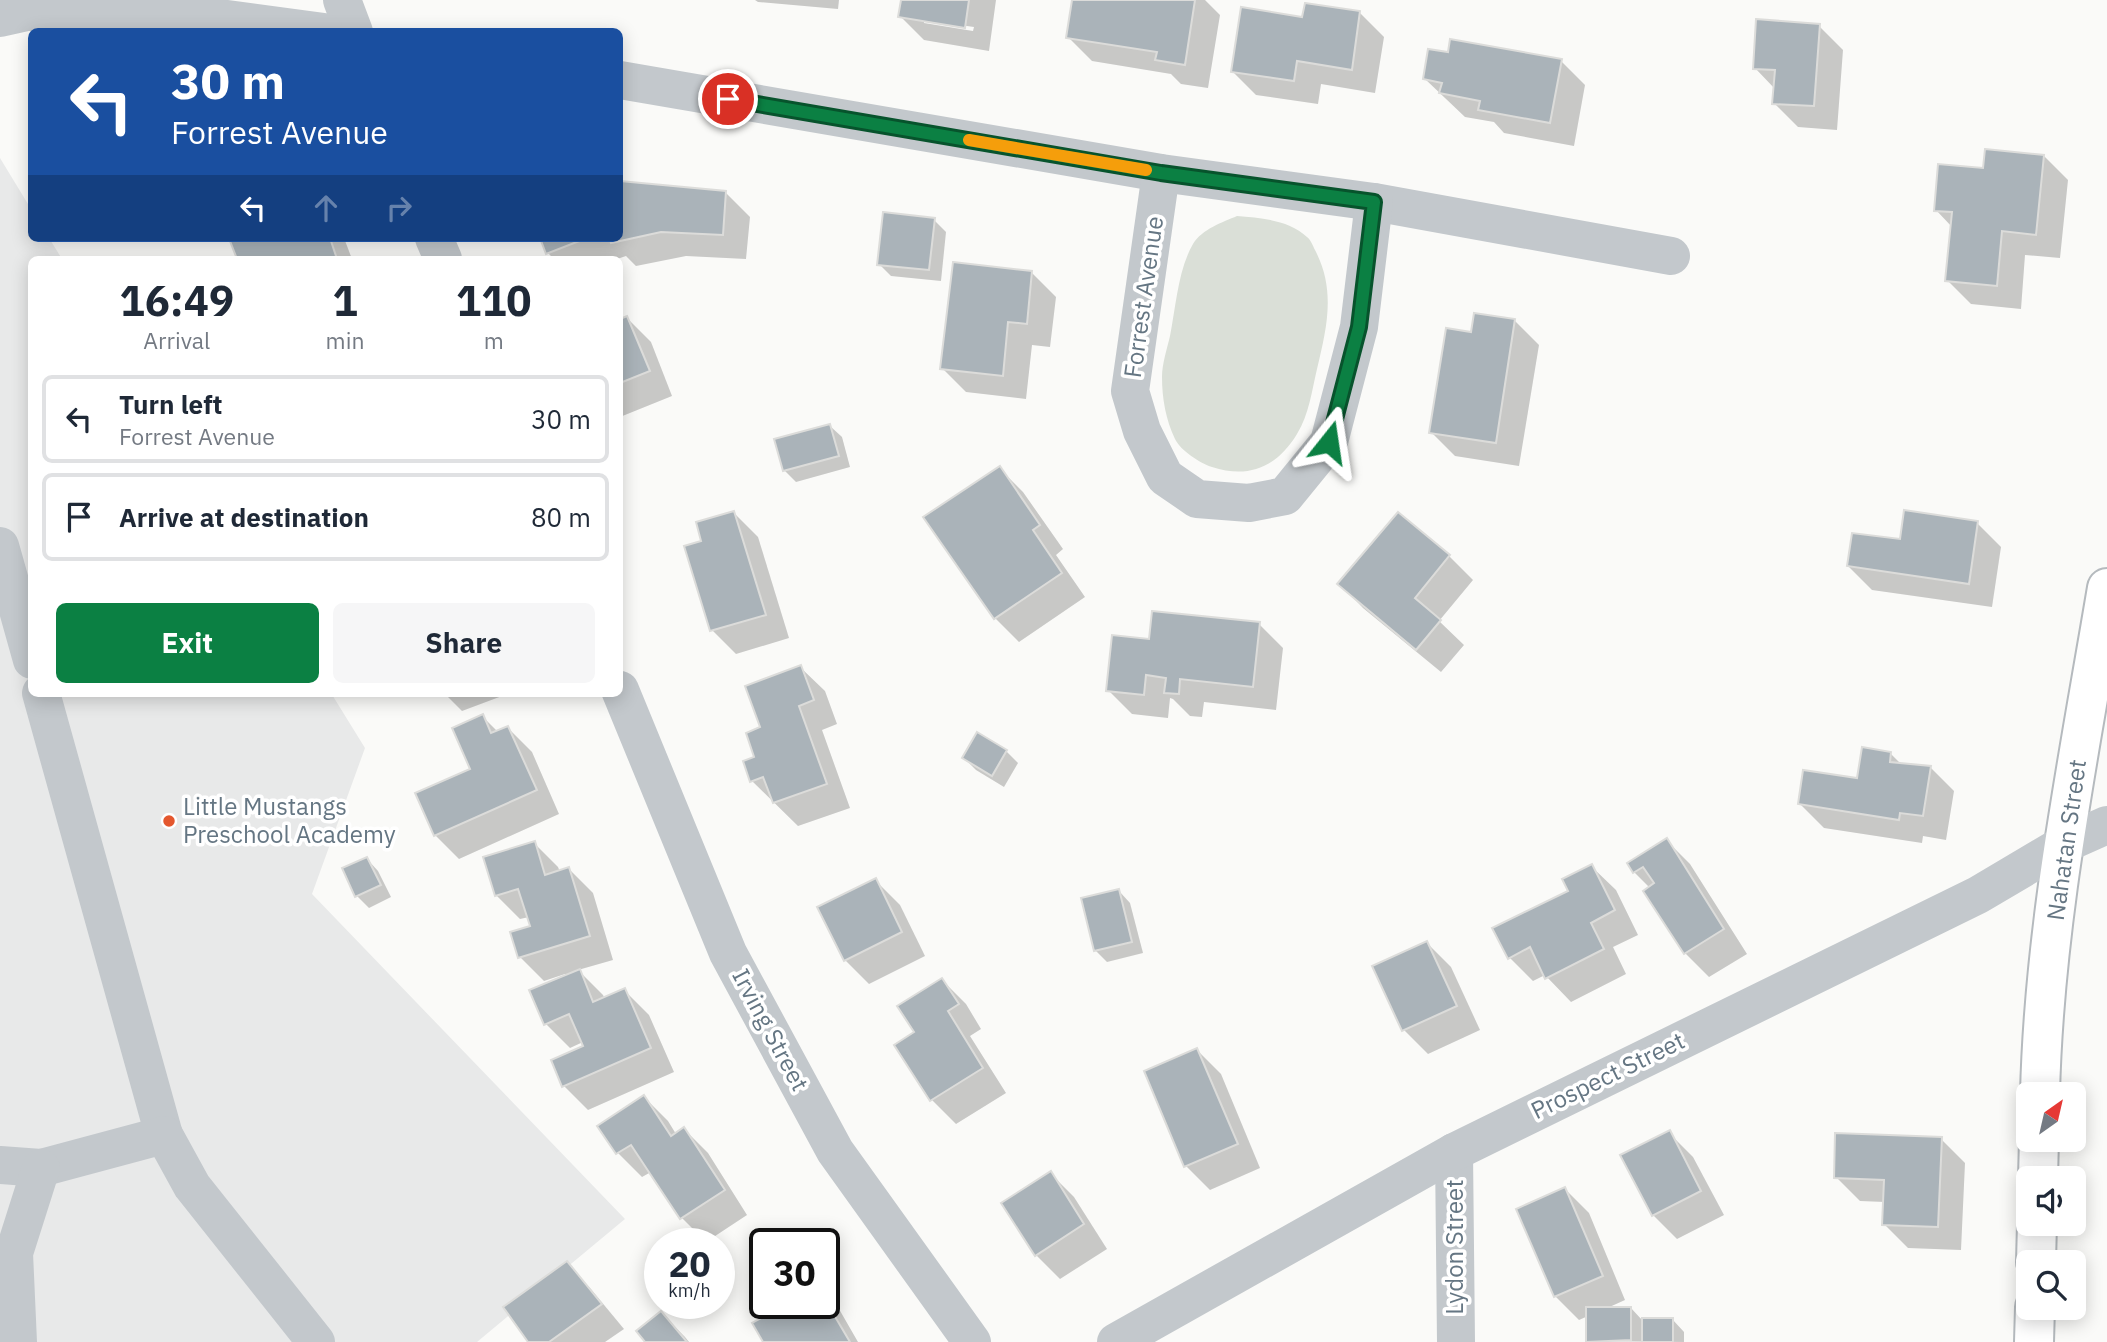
<!DOCTYPE html>
<style>
:root{--surface:#fff;--page:#f6f6f7;--text:#1f2937;--muted:#747a83;--line:#e0e1e3;--accent:#0b8043}
body{margin:0;font-family:"IBM Plex Sans",sans-serif;background:var(--page);color:var(--text);height:100vh;display:flex;flex-direction:column;font-size:26px;white-space:nowrap}
*{box-sizing:border-box;margin:0}
p{font-size:23px;color:var(--muted)}
.icon{flex:none;width:38px;height:38px;fill:none;stroke:currentColor;stroke-width:2;stroke-linecap:round;stroke-linejoin:round}
.map{position:relative;flex:1;overflow:hidden}
.drawer{position:absolute;left:28px;top:256px;width:595px;height:441px;display:flex;flex-direction:column;background:var(--surface);border-radius:10px;box-shadow:0 4px 18px #0003}
.drawer>*{flex:none}
.top-card{position:absolute;left:28px;top:28px;width:595px;height:214px;border-radius:10px;box-shadow:0 4px 18px #0003;background:#1a4fa0;color:#fff;overflow:hidden}
.needle{width:46px;rotate:34deg}
.controls{position:absolute;left:2016px;top:1082px;display:grid;gap:14px}
.controls a{display:grid;place-items:center;width:70px;height:70px;border-radius:10px;background:var(--surface);box-shadow:0 4px 18px #0003;font-size:35px}
.speed{position:absolute;left:644px;top:1228px;display:flex;gap:14px;font-size:35px;font-weight:700;text-align:center}
.speed>*{display:grid;place-content:center;width:91px;height:91px;border-radius:50%;background:var(--surface);box-shadow:0 4px 18px #0003;line-height:1}
.speed small{font-size:18px;font-weight:400}
.speed .limit{border:4px solid #111;border-radius:10px;background:#fff;color:#111}
.pin{position:absolute;display:grid;place-items:center;width:60px;height:60px;color:#fff;margin:-30px;border:4px solid #fff;border-radius:50%;box-shadow:0 2px 7px #0007}
.me{position:absolute;width:77px;margin:-38px;rotate:15deg;stroke-linejoin:round;filter:drop-shadow(0 0 5px #0008)}
.turn{display:flex;align-items:center;gap:24px;height:147px;padding:0 28px;font-size:32px}
.turn .icon{width:91px;height:91px;stroke-width:2.5}
.turn b{display:block;font-size:49px;line-height:60px}
.lanes{display:flex;align-items:center;height:66px;padding:0 28px;background:#0003;justify-content:center;gap:35px;direction:ltr}
.lanes .off{opacity:.35}
.eta{display:flex;justify-content:space-evenly;align-items:center;height:119px;text-align:center}
.eta b{font-size:42px;font-weight:800;line-height:49px}
.cta{display:flex;gap:14px;margin-top:auto;padding:14px 28px}
.cta a{flex:1;height:80px;border-radius:10px;background:var(--accent);color:#fff;font-size:28px;font-weight:800;line-height:80px;text-align:center}
.cta a+a{background:var(--page);color:var(--text)}
ul{padding:0;list-style:none}
li{display:flex;align-items:center;gap:21px;height:88px;margin:0 14px 10px;padding:0 14px;border:4px solid var(--line);border-radius:10px}
li div{flex:1}
li b{display:block;font-size:26px}
li em{font-style:normal}
.map>svg:first-child{display:block}
.built{fill:#e8e9e9}
.green{fill:#dadfd7}
.shadow{fill:#0003;fill-rule:evenodd}
.building{fill:#aab3b9;stroke:#dcdcda;stroke-width:2}
.lines{fill:none;stroke-linecap:round;stroke-linejoin:round}
.major-casing{stroke:#b5babe;stroke-width:42}
.minor{stroke:#c3c8cc;stroke-width:38}
.major{stroke:#fff;stroke-width:38}
.route-casing{stroke:#07532c;stroke-width:18}
.route{stroke:#0b8043;stroke-width:12}
.slow{stroke:#f59e0b;stroke-width:12}
.poi-dot{fill:#e4572e;stroke:#fff;stroke-width:2.5}
.labels{text-anchor:middle;stroke-width:7;stroke-linejoin:round;paint-order:stroke}
.street-label{font-size:24px;fill:#657683;stroke:#fff}
.poi-label{font-size:24px;fill:#657683;stroke:#fff;text-anchor:start}
</style>
<div class="map">
<svg width="2107" height="1342" viewBox="0 0 2107 1342">
<rect width="100%" height="100%" fill="#fafaf8"/>
<path class="built" d="M0,158L31,209L32,238H49L62,259H32V693H331L365,748L312,894L625,1219L477,1342H0Z"/>
<path class="green" d="M1237,216C1261,218 1289,220 1307,237C1311,240 1313,246 1315,250C1336,290 1327,327 1317,369C1312,390 1309,415 1297,434C1277,467 1249,479 1212,467C1200,463 1181,451 1175,439C1166,420 1162,399 1162,377C1162,364 1167,349 1170,336C1176,306 1178,270 1193,244C1202,229 1223,222 1237,216Z"/>
<g class="shadow">
<path d="M755,0H839L838,9L758,2Z"/>
<path d="M902,0H996L989,51L924,40L900,16ZM924,20L974,27L973,31L924,23Z"/>
<path d="M1074,0H1205L1220,15L1208,88L1181,84L1171,74L1092,61L1068,37Z"/>
<path d="M1360,13L1384,37L1375,93L1321,84L1318,104L1256,95L1232,71L1304,19Z"/>
<path d="M1819,26L1843,50L1837,130L1798,127L1774,103L1775,89L1755,68Z"/>
<path d="M1561,61L1585,85L1574,146L1504,133L1494,122L1465,117L1425,79Z"/>
<path d="M2044,156L2068,180L2060,258L2025,255L2021,309L1971,304L1947,280L1952,227L1936,210L1985,169Z"/>
<path d="M620,181L621,183L726,193L750,217L746,259L686,256L636,266L626,256L617,259H554L548,253L541,238H620Z"/>
<path d="M934,220L946,232L941,281L891,276L879,264Z"/>
<path d="M243,238H344L352,259H239Z"/>
<path d="M1032,273L1056,297L1050,347L1032,345L1026,399L966,392L942,368Z"/>
<path d="M627,318L651,342L672,396L620,417V321Z"/>
<path d="M1515,321L1539,345L1519,466L1455,456L1431,432L1472,334Z"/>
<path d="M830,426L842,437L850,467L796,482L784,470Z"/>
<path d="M999,468L1023,492L1063,549L1056,555L1085,597L1019,642L995,618Z"/>
<path d="M734,513L758,537L789,638L736,654L712,630L703,542Z"/>
<path d="M1977,523L2001,547L1992,607L1872,590L1848,566Z"/>
<path d="M1449,556L1473,580L1439,621L1464,645L1441,672L1363,608L1340,584Z"/>
<path d="M1259,624L1283,648L1276,710L1204,702L1202,717L1190,716L1173,699L1170,698L1168,718L1132,714L1108,690L1151,641Z"/>
<path d="M801,668L825,691L837,724L822,730L850,808L798,826L752,781L745,762L757,758L763,728Z"/>
<path d="M444,693H510L462,711Z"/>
<path d="M482,716L498,732L508,728L532,752L559,814L459,859L435,835L472,770Z"/>
<path d="M1006,751L1018,763L1004,787L976,770L964,758Z"/>
<path d="M1890,753L1902,765L1930,767L1954,791L1946,840L1923,836L1922,843L1824,828L1800,804L1858,780Z"/>
<path d="M1666,840L1690,864L1747,954L1709,977L1685,953L1646,891L1650,888L1634,872Z"/>
<path d="M534,843L558,867L560,872L569,869L593,893L613,960L578,970L603,995L605,999L625,991L649,1015L674,1072L588,1110L564,1086L585,1047L583,1042L570,1048L546,1024L566,977L565,974L544,981L520,957L532,927L529,917L520,919L496,895Z"/>
<path d="M367,859L378,871L391,897L369,908L357,896Z"/>
<path d="M1592,867L1616,890L1638,935L1613,947L1626,974L1571,1002L1545,975L1533,981L1509,957Z"/>
<path d="M876,881L900,905L925,956L869,984L845,960Z"/>
<path d="M1119,891L1130,903L1143,953L1107,962L1095,950Z"/>
<path d="M1427,943L1451,967L1480,1030L1428,1054L1404,1030Z"/>
<path d="M942,980L966,1004L981,1029L970,1036L1006,1093L956,1124L932,1100L896,1045L916,1032Z"/>
<path d="M1197,1050L1221,1074L1260,1168L1210,1190L1186,1166Z"/>
<path d="M644,1097L668,1121L676,1134L684,1129L708,1153L747,1215L706,1242L682,1218L651,1172L642,1177L618,1153L599,1126Z"/>
<path d="M1669,1133L1693,1157L1724,1215L1677,1239L1653,1215Z"/>
<path d="M1941,1139L1965,1163L1961,1250L1908,1248L1884,1224L1885,1202L1860,1201L1836,1177Z"/>
<path d="M1050,1173L1074,1197L1107,1249L1060,1279L1036,1255L1003,1204Z"/>
<path d="M1565,1189L1589,1213L1625,1300L1605,1309L1631,1308L1642,1320H1673L1684,1332V1342L1588,1341V1316L1579,1320L1555,1296Z"/>
<path d="M566,1264L590,1288L624,1329L605,1342H530Z"/>
<path d="M824,1295L839,1309L858,1342H765V1304H824Z"/>
<path d="M661,1313L685,1337L689,1342H648Z"/>
</g>
<g class="building">
<path d="M901,0H969L965,28L898,17Z"/>
<path d="M1072,0H1195L1185,65L1155,60L1157,52L1066,38Z"/>
<path d="M1305,3L1360,11L1352,70L1297,61L1294,81L1231,72L1241,7L1302,17Z"/>
<path d="M1756,19L1820,24L1814,106L1772,104L1775,70L1753,69Z"/>
<path d="M1450,39L1562,59L1550,123L1478,110L1480,101L1439,93L1442,83L1423,79L1428,49L1448,52Z"/>
<path d="M1985,149L2044,155L2036,235L2002,231L1997,286L1945,281L1952,212L1934,211L1938,164L1983,168Z"/>
<path d="M620,181L726,191L723,235L661,232L611,243L610,238H620Z"/>
<path d="M883,212L935,218L929,270L877,265Z"/>
<path d="M238,238H330L337,259H237L230,241Z"/>
<path d="M540,238H587L546,254Z"/>
<path d="M953,262L1032,271L1027,324L1008,322L1003,376L940,369Z"/>
<path d="M1474,313L1515,319L1496,443L1429,433L1446,328L1471,332Z"/>
<path d="M627,316L650,371L620,383V319Z"/>
<path d="M830,424L839,456L783,471L774,439Z"/>
<path d="M1000,466L1040,525L1033,530L1062,573L994,619L923,517Z"/>
<path d="M1904,510L1978,521L1969,584L1847,566L1852,533L1900,539Z"/>
<path d="M734,511L766,615L710,631L684,546L701,541L696,522Z"/>
<path d="M1398,512L1450,555L1415,598L1441,620L1416,650L1337,584Z"/>
<path d="M1152,611L1260,622L1253,687L1180,679L1179,694L1164,693L1166,678L1146,675L1144,695L1106,691L1112,635L1149,639Z"/>
<path d="M801,665L814,700L799,706L827,784L773,803L763,777L750,782L743,761L754,757L746,733L760,727L745,686Z"/>
<path d="M483,714L491,733L508,726L537,790L434,836L415,793L470,769L452,728Z"/>
<path d="M977,732L1007,750L992,776L962,758Z"/>
<path d="M1862,747L1891,752L1890,762L1931,766L1923,816L1900,813L1899,820L1798,804L1803,770L1857,778Z"/>
<path d="M1667,838L1724,929L1684,954L1643,891L1654,883L1643,867L1633,873L1627,863Z"/>
<path d="M535,841L545,875L569,867L590,936L518,958L510,932L530,926L518,889L495,896L483,857Z"/>
<path d="M367,857L381,885L355,897L342,868Z"/>
<path d="M1592,864L1615,910L1591,923L1604,949L1545,979L1530,947L1508,959L1492,928L1568,891L1562,879Z"/>
<path d="M876,878L902,932L844,961L817,907Z"/>
<path d="M1119,889L1132,942L1094,951L1081,898Z"/>
<path d="M1427,941L1457,1006L1402,1031L1372,966Z"/>
<path d="M580,969L593,1002L625,988L651,1048L562,1087L551,1060L583,1046L569,1014L544,1025L529,990Z"/>
<path d="M942,978L959,1004L948,1011L983,1068L930,1101L894,1045L914,1032L897,1006Z"/>
<path d="M1197,1048L1238,1144L1184,1167L1144,1071Z"/>
<path d="M644,1095L671,1136L684,1127L725,1190L680,1219L631,1145L616,1154L597,1126Z"/>
<path d="M1670,1130L1701,1191L1652,1216L1620,1155Z"/>
<path d="M1835,1133L1942,1137L1938,1227L1882,1225L1884,1180L1834,1178Z"/>
<path d="M1051,1171L1084,1224L1035,1256L1001,1203Z"/>
<path d="M1565,1187L1603,1276L1554,1297L1516,1209Z"/>
<path d="M567,1261L602,1304L549,1342H528L503,1307Z"/>
<path d="M765,1292V1304H824V1298L850,1342H763L752,1323L761,1318L751,1300Z"/>
<path d="M1586,1307H1631V1340L1586,1342Z"/>
<path d="M661,1311L687,1342H645L636,1331Z"/>
<rect x="1642" y="1318" width="31" height="24"/>
</g>
<g class="lines">
<g class="major-casing">
<g id="major">
<path d="M2040,1094C2044,924 2079,756 2107,588"/>
<path d="M2038,1178L2039,1139"/>
<path d="M2036,1262L2037,1223"/>
<path d="M2034,1342L2035,1307"/>
</g>
</g>
<g class="minor">
<path d="M342,0L354,32"/>
<path d="M0,18L27,12L167,11L324,32"/>
<path d="M620,80L1161,173L1374,202L1671,256"/>
<path d="M1161,173L1130,391L1142,431L1165,477L1197,499L1249,503L1285,496L1329,442L1359,327L1374,202"/>
<path d="M434,238L443,259"/>
<path d="M0,546L32,660"/>
<path d="M620,690L728,953L835,1151L972,1342"/>
<path d="M41,693L164,1135"/>
<path d="M1454,1152L1456,1342"/>
<path d="M0,1165L41,1168L164,1135L192,1186L316,1342"/>
<path d="M18,1342L14,1253L41,1168"/>
<path d="M1116,1342L1454,1152L1978,895L2064,844L2107,825"/>
</g>
<use href="#major" class="major"/>
</g>
<g class="lines">
<g class="route-casing">
<path id="route" d="M728,99L1161,173L1374,202L1359,327L1329,442"/>
</g>
<use href="#route" class="route"/>
<path class="slow" d="M969,140L1146,170"/>
</g>
<circle class="poi-dot" cx="169" cy="821" r="7"/>
<g class="labels">
<g class="street-label">
<text transform="translate(1144 297) rotate(-82)" y="8">Forrest Avenue</text>
<text transform="translate(2067 840) rotate(-82)" y="8">Nahatan Street</text>
<text transform="translate(770 1030) rotate(62)" y="8">Irving Street</text>
<text transform="translate(1608 1076) rotate(-26)" y="8">Prospect Street</text>
<text transform="translate(1455 1247) rotate(-90)" y="8">Lydon Street</text>
</g>
<g class="poi-label">
<text x="183" y="815">Little Mustangs<tspan x="183" dy="28">Preschool Academy</tspan></text>
</g>
</g>
</svg>
<div class="controls">
<a><svg class="needle" viewBox="-14 -14 28 28"><path d="M0-13l5 13h-10z" fill="#e53935"/><path d="M0 13l5-13h-10z" fill="#747a83"/></svg></a>
<a><svg class="icon" aria-label="sound" viewBox="0 0 24 24"><path d="M4 9h4l5-4v14l-5-4H4zM17 9q2 3 0 6"/></svg></a>
<a><svg class="icon" aria-label="search" viewBox="0 0 24 24"><circle cx="10" cy="10" r="6"/><path d="M15 15l6 6"/></svg></a>
</div>
<div class="speed"><div>20<small>km/h</small></div><div class="limit">30</div></div>
<div class="pin" style="left:728px;top:99px;background:#d93025"><svg class="icon" aria-label="arrive" viewBox="0 0 24 24"><path d="M6 21V4h12l-3 4 3 4H6"/></svg></div>
<svg class="me" style="left:1329px;top:442px" viewBox="-20 -20 40 40"><path d="M0-17L14 15 0 8-14 15z" fill="#0b8043" stroke="#fff" stroke-width="4"/></svg>
<div class="top-card">
<div class="turn"><svg class="icon" aria-label="left" viewBox="0 0 24 24"><path d="M17 20v-9H6M10 6l-5 5 5 5"/></svg><div><b>30 m</b>Forrest Avenue</div></div>
<div class="lanes"><svg class="icon" aria-label="left" viewBox="0 0 24 24"><path d="M17 20v-9H6M10 6l-5 5 5 5"/></svg><svg class="icon off" aria-label="ahead" viewBox="0 0 24 24"><path d="M12 20V5M6 11l6-6 6 6"/></svg><svg class="icon off" aria-label="right" viewBox="0 0 24 24"><path d="M7 20v-9h11M14 6l5 5-5 5"/></svg></div>
</div>
<section class="drawer">
<div class="eta">
<div><b>16:49</b><p>Arrival</p></div>
<div><b>1</b><p>min</p></div>
<div><b>110</b><p>m</p></div>
</div>
<ul>
<li><svg class="icon" aria-label="left" viewBox="0 0 24 24"><path d="M17 20v-9H6M10 6l-5 5 5 5"/></svg><div><b>Turn left</b><p>Forrest Avenue</p></div><em>30 m</em></li>
<li><svg class="icon" aria-label="arrive" viewBox="0 0 24 24"><path d="M6 21V4h12l-3 4 3 4H6"/></svg><div><b>Arrive at destination</b></div><em>80 m</em></li>
</ul>
<div class="cta"><a>Exit</a><a>Share</a></div>
</section>
</div>
